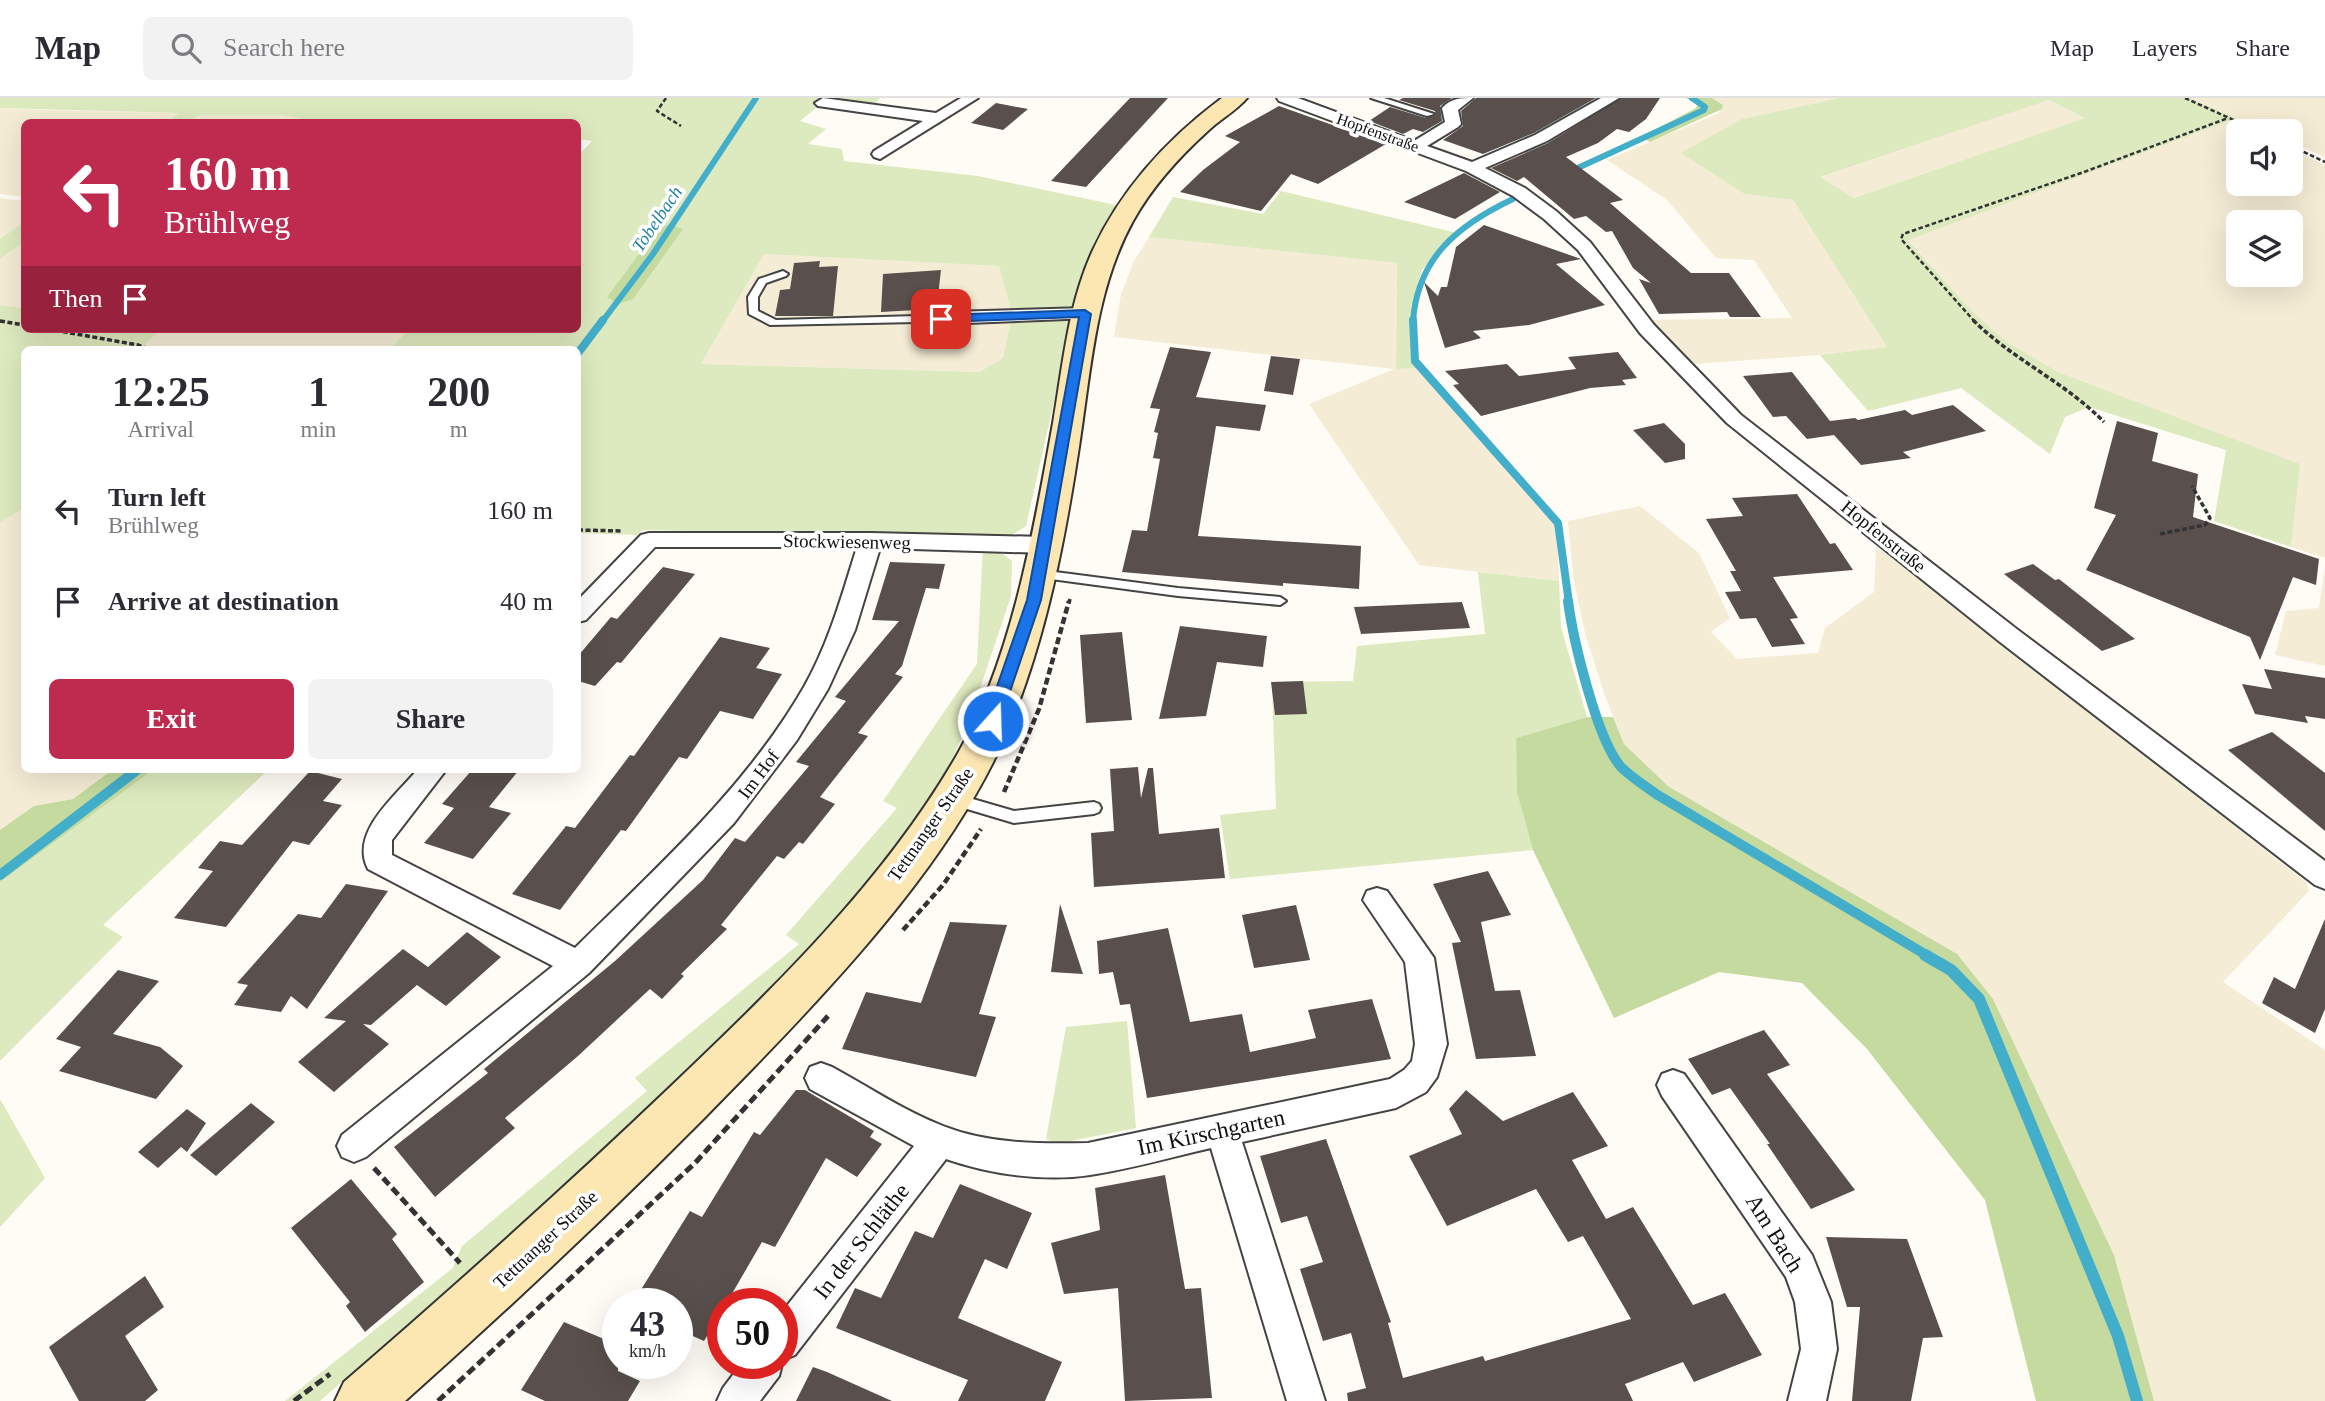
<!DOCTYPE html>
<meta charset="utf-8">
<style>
:root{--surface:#fff;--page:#f2f2f3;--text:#2b2b33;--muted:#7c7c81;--line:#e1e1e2;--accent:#be2b4e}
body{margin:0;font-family:"Times New Roman",serif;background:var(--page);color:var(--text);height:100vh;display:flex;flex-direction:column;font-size:26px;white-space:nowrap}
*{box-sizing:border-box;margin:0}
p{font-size:23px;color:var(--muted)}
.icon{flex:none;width:38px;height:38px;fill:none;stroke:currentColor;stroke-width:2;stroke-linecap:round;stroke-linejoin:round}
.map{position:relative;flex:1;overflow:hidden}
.details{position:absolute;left:21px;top:248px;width:560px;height:427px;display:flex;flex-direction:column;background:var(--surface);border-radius:10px;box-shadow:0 7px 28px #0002}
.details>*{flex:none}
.hud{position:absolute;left:21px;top:21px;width:560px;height:214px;border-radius:10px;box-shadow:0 7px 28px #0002;background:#be2b4e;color:#fff;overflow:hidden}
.buttons{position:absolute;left:2226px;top:21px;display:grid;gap:14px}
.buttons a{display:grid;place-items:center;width:77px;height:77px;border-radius:10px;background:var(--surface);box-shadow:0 7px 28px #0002;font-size:35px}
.speed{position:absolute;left:602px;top:1190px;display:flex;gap:14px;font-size:35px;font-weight:700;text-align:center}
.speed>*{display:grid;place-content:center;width:91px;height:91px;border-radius:50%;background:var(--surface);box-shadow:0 7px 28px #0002;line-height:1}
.speed small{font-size:18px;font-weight:400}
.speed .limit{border:10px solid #d22;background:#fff;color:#111}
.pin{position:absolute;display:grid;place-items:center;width:60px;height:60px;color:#fff;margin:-30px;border-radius:14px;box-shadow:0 4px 10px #0006}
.me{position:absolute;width:77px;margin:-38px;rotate:20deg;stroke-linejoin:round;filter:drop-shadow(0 0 5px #0008)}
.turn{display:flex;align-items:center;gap:24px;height:147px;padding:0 28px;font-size:32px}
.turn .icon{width:91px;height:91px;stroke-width:2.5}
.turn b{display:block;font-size:49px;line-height:60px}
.then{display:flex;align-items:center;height:66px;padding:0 28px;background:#0003;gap:14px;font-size:26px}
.eta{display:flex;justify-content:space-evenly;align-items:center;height:119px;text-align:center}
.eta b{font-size:42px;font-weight:800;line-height:49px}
.action{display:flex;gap:14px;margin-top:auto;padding:14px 28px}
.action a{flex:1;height:80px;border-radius:10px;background:var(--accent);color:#fff;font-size:28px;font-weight:800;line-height:80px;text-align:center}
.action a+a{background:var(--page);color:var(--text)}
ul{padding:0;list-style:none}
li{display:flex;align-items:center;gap:21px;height:91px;padding:0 28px}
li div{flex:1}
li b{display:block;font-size:26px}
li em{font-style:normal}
header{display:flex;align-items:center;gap:42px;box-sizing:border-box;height:98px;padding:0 35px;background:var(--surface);border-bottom:2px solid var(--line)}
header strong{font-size:33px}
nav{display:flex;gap:38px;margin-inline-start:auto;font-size:24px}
.search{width:490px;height:63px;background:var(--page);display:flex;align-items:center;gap:18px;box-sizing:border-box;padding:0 24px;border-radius:10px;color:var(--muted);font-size:26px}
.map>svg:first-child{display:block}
.farmland{fill:#f5ecd5;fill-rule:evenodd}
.green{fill:#dde9be;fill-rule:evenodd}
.forest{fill:#c4da9e}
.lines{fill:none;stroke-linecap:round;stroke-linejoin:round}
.stream-far3{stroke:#43aeca;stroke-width:6}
.stream-far2{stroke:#43aeca;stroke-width:8}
.stream-far1{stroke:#43aeca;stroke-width:10}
.stream{stroke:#43aeca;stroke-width:12}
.building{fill:#59504d}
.service-casing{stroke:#444;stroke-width:4}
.minor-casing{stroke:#444;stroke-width:4}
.secondary-casing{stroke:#333;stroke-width:4}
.path-far3{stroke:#333;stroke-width:2.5;stroke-dasharray:4.5 2.5;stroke-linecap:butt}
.path-far2{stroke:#333;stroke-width:3.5;stroke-dasharray:5 2.5;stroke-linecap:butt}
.path-far1{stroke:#333;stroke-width:4.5;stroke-dasharray:7 3.5;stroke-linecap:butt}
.path{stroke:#333;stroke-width:5;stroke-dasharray:9 4.5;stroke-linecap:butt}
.service{fill:#fff;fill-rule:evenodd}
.minor{fill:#fff;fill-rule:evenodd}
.secondary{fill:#fce6b2;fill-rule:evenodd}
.route{fill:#1a73e8;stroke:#114b97;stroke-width:2}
.labels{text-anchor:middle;stroke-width:7;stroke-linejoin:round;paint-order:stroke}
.far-street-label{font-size:16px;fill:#111;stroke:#fff}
.far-water-label{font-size:18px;font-style:italic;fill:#1c80a1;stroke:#fff}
.street-label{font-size:19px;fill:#111;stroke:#fff}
.near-street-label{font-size:23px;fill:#111;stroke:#fff}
</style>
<header>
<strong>Map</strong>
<div class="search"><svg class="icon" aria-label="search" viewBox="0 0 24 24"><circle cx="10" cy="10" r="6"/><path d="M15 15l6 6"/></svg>Search here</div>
<nav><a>Map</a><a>Layers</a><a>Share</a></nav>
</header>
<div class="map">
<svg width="2325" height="1303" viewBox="0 0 2325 1303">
<rect width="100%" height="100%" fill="#fffbf5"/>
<g class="farmland">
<path d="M1712,0H1839L1743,21L1745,96L1793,102L1887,249L1820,257L1680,267L1641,222L1792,220L1754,162L1716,160L1667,102L1607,62L1719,15L1723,7Z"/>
<path d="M2189,0H2325V59L2291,44V33H2265Z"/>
<path d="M2049,2L2086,20L1854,100L1820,79Z"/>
<path d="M0,10L40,12L181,15L167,24H24V99L0,96Z"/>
<path d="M199,17H281L320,24H189Z"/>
<path d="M2229,23L2251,33H2238V86H2291V51L2325,67V460L2291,449L2299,366L2058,274L2007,244L1972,213L1908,141ZM2238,124H2291V177H2238Z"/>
<path d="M0,100L24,103V124L0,141Z"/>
<path d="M1149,139L1397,165L1396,271L1419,270L1427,278L1556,425L1559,483L1419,467L1309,306L1394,271L1114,239L1121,196L1134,163Z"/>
<path d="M24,144V210L0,207V161Z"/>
<path d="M764,156L999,168L1012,217L1003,260L981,274L701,266Z"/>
<path d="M161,231H409L389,252H157L143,247Z"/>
<path d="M1640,408L1699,455L1730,520L1711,534L1737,561L1818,555L1825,530L1874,494L1876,448L2306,784L2309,793L2223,884L2325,952V1303H2154L2114,1157L1993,901L1669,689L1624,646L1605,598L1585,535L1573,478L1568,423Z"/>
<path d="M24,410V672H112L73,701L34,708L0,732V425Z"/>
<path d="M2325,467V568L2275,557L2286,513L2319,510Z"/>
</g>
<g class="green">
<path d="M0,0H880L873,8L827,1L800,23L826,31L808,46L842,51L844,63L978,78L1116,107L1094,154L1076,206L1026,428L1007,440L643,432L637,437L578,435V252H389L409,231H578V58L592,43L578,41V24H320L281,17H199L189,24H167L180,15L0,10ZM669,126L682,131L607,199L658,130ZM764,156L999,168L1012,217L1003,260L980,274L701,266Z"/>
<path d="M1839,0H2189L2265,33H2251L2229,23L1908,142L1972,213L2007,244L2058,274L2300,366L2291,449L2214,423L2226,352L2089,309L2065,319L2050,356L1961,290L1868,313L1820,257L1887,249L1793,102L1745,96L1681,55L1742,21ZM2049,2L2085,20L1854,100L1820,79Z"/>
<path d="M1281,93L1457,135L1422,172L1416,191L1410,221L1411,259L1419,270L1396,271L1397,165L1149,139L1173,99L1263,116Z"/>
<path d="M24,124V144L0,161V141Z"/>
<path d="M0,207L24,210V231H161L144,247L157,252H24V410L0,425Z"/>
<path d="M983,449L1003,456L1012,463L1011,498L970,620L947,673L891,756L820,845L635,1027L320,1303H285L453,1170L462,1148L647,993L635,980L799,846L786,837L897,710L883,703L977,566Z"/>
<path d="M1478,474L1559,483L1561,529L1587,619L1516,640L1517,695L1533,752L1230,781L1220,717L1276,711L1272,584L1353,583L1357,548L1485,536Z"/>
<path d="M153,672H268L103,827L123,839L0,963V784Z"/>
<path d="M1127,923L1136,1030L1056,1046L1046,1041L1066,929Z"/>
<path d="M0,1001L45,1080L0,1129Z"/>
</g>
<g class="forest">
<path d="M1686,0H1712L1723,7L1722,11L1650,44L1641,39L1696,10L1697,7Z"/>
<path d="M669,126L683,131L633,201L619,206L607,199L658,130Z"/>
<path d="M1587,619H1613L1624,646L1669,689L1957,856L1993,901L2114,1157L2154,1303H2036L1985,1102L1867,951L1802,885L1719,874L1614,920L1533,752L1517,695L1516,640Z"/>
<path d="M112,672H153L0,784V732L34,708L73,701Z"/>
</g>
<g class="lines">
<g class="stream-far3">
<path d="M1569,74L1704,12L1705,9L1692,0"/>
<path d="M602,224L653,156L756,0"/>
<path d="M1413,224C1417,160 1458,127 1513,101"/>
</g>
<g class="stream-far2">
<path d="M1413,222L1415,263L1558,425L1569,505"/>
<path d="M578,255L603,222"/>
</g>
<g class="stream-far1">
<path d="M1568,503C1573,541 1597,642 1621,669C1631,679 1645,688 1656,696L1928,858"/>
<path d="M0,777L137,672"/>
</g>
<path class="stream" d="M1925,857L1951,872L1979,901L2118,1238L2137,1303"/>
</g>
<g class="building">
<path d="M1130,0H1168L1086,89L1051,83Z"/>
<path d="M1403,0H1452L1440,8L1442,23L1423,34L1413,31L1403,36L1369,23L1390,9L1426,20L1436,17L1435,13L1399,2Z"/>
<path d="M1476,0H1596L1534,35L1483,56L1443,42L1463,28L1461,13Z"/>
<path d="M1621,0H1660L1646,21L1629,34L1617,31L1598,45L1566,59L1623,102L1610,105L1691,175H1729L1761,219H1730L1727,214L1659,216L1639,181L1651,185L1633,170L1612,133L1606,134L1586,118L1574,121L1524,79L1517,83L1491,70L1548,45Z"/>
<path d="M996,5L1028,11L1003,32L971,25Z"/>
<path d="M1279,8L1386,46L1318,86L1291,76L1261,113L1180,94L1203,72L1240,44L1225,38Z"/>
<path d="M1464,75L1500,94L1455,121L1404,104Z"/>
<path d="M1484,127L1581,161L1556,166L1605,207L1529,227L1473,233L1481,240L1445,250L1424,184L1438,198L1441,189H1447L1456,149Z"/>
<path d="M820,163L819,169L838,168L833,218H775L780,192L790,191L794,165Z"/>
<path d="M941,172L937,207L916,208V212L881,214L883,176Z"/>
<path d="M1170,249L1211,254L1196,299L1266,307L1260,333L1216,328L1198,438L1361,448L1359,491L1283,485V488L1122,474L1132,432L1147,433L1160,361L1153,360L1158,335L1154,334L1160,311L1150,310Z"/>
<path d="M1618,254L1637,280L1622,282L1626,287L1590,290L1481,318L1453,287L1459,286L1445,273L1507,266L1519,278L1576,271L1568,259Z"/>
<path d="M1271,258L1300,261L1293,297L1264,293Z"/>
<path d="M1792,274L1830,323L1855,320L1858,322L1905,312L1912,317L1953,307L1986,333L1903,354L1911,360L1861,367L1834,337L1807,341L1786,318L1773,319L1743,278Z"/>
<path d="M2117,323L2158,335L2152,363L2198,376L2193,419L2319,461L2316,487L2293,479L2260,562L2250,539L2086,472L2116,417L2094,410Z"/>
<path d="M1664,325L1685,346V361L1665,365L1633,332Z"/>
<path d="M1797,396L1830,446L1835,445L1853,472L1773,479L1798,520L1790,521L1805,546L1772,549L1756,520L1740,521L1725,494L1741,493L1730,473H1736L1706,421L1743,418L1732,400Z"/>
<path d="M890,464L945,466L939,491L926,490L902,568L895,576L903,579L858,635L868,638L820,699L835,706L803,746L799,744L784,761L777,758L721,827L727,831L681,876L684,878L662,901L650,891L578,958L505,1020L515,1030L435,1099L394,1049L488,975L484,971L615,863L703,782L735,740L745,744L809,668L796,664L846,603L835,599L899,523L872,522Z"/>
<path d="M2033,466L2055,482L2059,481L2135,541L2102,553L2004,476Z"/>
<path d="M663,469L695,476L621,565L617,564L595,588L578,583V558L611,519L617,521Z"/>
<path d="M1462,504L1470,530L1361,536L1354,509Z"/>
<path d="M1180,528L1267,538L1263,569L1217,564L1206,618L1159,621Z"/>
<path d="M1122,534L1132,622L1086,625L1080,537Z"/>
<path d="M720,539L770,550L756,570L782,576L753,621L720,613L687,661L679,659L626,733L621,732L560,812L512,796L566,728L575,730L630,657L634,658Z"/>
<path d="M2264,571L2325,580V621L2305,618L2308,625L2255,616L2242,586L2272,591Z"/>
<path d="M1303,583L1307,616L1275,617L1271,584Z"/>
<path d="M2272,634L2325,675V733L2228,652Z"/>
<path d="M1138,669L1141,700L1148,670H1153L1159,736L1219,730L1225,780L1094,789L1091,735L1114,733L1110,671Z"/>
<path d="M472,672H519L489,709L511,715L473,761L424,745L454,710L442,706Z"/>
<path d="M310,673L342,681L323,703L342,707L309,747L293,743L226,829L174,820L213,773L198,770L220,743L242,747Z"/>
<path d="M1488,773L1511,817L1481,824L1495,893L1520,892L1536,958L1476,961L1452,845L1461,844L1433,786Z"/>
<path d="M346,786L388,793L307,911L291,898L281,914L234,907L248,887L237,885L298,816L321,820Z"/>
<path d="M1060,806L1083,876L1051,874Z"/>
<path d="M1296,807L1310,862L1254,870L1242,817Z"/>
<path d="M2325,821V911L2315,935L2262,905L2274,879L2295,891Z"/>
<path d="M950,824L1007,827L979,916L996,919L976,979L842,951L866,894L921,905Z"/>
<path d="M1168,830L1190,924L1242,916L1250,954L1316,940L1308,912L1372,901L1391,961L1147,1000L1130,906L1120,907L1113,874L1099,876L1097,843Z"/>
<path d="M467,834L501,859L446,908L417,887L371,927L363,926L389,946L334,994L298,964L346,923L324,920L403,851L428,869Z"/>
<path d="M118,872L159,883L113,936L160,949L183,968L156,1001L59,973L81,949L56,941Z"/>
<path d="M1764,932L1790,967L1767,976L1855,1092L1811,1111L1767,1046H1770L1730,990L1712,997L1688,961Z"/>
<path d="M796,992H805L874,1033L870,1039L882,1046L857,1079L826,1060L775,1149L762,1144L726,1206H723V1212L704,1243L677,1231V1206H632L690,1113L702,1119L754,1034L760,1037Z"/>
<path d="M1466,992L1503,1023L1573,994L1608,1048L1572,1062L1606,1121L1633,1109L1693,1207L1725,1195L1762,1257L1694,1284L1683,1264L1625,1286L1633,1303H1348L1347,1295L1366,1290L1351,1235L1323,1243L1300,1171L1323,1164L1307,1118L1281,1125L1260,1058L1326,1041L1391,1224L1388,1225L1403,1280L1483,1258L1485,1263L1631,1221L1583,1138L1568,1144L1536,1091L1447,1128L1409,1058L1462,1036L1449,1011Z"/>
<path d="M251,1005L275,1024L216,1078L190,1057Z"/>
<path d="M187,1011L206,1025L187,1054L181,1049L158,1070L138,1054Z"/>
<path d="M1165,1077L1185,1191L1201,1190L1212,1300L1125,1303L1118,1190L1064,1196L1051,1145L1100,1132L1095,1090Z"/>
<path d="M351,1081L397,1136L392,1141L424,1184L365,1234L346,1208L350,1204L291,1130Z"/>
<path d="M960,1086L1032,1115L1007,1171L985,1161L958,1220L1062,1264L1045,1303H958L968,1282L836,1230L855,1190L881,1200L915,1133L933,1140Z"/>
<path d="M1826,1139L1907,1141L1943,1239L1923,1240L1911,1303H1852L1860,1209H1847Z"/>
<path d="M145,1178L164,1209L125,1238L158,1292L145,1303H79L49,1249Z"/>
<path d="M564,1224L618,1247V1273L640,1283L628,1303H545L521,1292Z"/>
<path d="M813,1269L827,1274L892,1303H796Z"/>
</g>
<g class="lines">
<g class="service-casing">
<g id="service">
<path d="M1371,0H1384L1434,16L1427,18Z"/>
<path d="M783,173L788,176L786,178L766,185L758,199V213L776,222L917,218L922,221L917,224L770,227L749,216L748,199L759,181Z"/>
<path d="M1040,472L1178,490L1280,499L1286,503L1280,507L1178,498L1036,479L1034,476L1036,473Z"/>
<path d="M952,695L1014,713L1094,704L1099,706L1101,710L1099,714L1094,716L1014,725L947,705L945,701L947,697Z"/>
</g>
</g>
<g class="minor-casing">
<g id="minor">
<path d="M823,0L936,15L961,0H978L880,61L874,59L872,56L874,53L923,23L818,8L815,5Z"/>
<path d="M1277,0H1298L1414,43L1445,24L1442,10C1451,0 1461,0 1473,0L1458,12L1461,26L1458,29L1427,48L1472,64L1535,37L1601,0H1619L1547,43L1485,70L1525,90L1556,113L1590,144L1654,227L1741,317L2018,532L2325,763V791L2315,787L2000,544L1727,325L1640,235L1578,152L1544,121L1513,98L1466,73L1279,3Z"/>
<path d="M1085,210L1094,216L1092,220L917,227L908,221L917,215Z"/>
<path d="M649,435H871L1045,439L1053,442L1056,447L1053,452L1045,455L880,450L855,532L828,591L797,642L734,725L589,875L366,1059L354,1064L342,1059L337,1048L342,1037L553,868L368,771C349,734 396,698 417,672H446L392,742V757L575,850C657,769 746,690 804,589C829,545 842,497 857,449H655L586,522L578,524V502L641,437Z"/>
<path d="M1377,790L1387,793L1434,860L1447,946L1437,979L1426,994L1396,1010L1242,1044L1325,1303H1287L1211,1050C1171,1059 1131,1071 1090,1077C1044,1084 989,1076 946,1061L795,1257L783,1262L779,1278L760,1303H717L723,1290L742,1265H782V1214L914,1048L810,991L805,980L810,969L821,965L832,969C869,989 904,1013 943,1028C989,1046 1040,1046 1088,1045L1390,981L1404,972L1412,963L1415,946L1405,864L1363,802L1367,793Z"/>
<path d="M1673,972L1684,976L1812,1157L1831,1204L1837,1251L1826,1303H1788L1801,1251L1795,1204L1786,1179L1662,998L1657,987L1662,976Z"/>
</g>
</g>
<g class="secondary-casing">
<path id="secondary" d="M1222,0H1247C1237,12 1222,20 1210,31C1180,58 1153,87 1133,123C1095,192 1091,272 1079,349C1065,441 1047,535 1012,622C962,749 848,872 754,969C642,1085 525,1196 405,1303H335L344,1284C454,1189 562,1092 667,992C773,891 884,784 957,657C1012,562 1034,431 1053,325C1063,267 1068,206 1093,152C1122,90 1167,41 1222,0Z"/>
</g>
<g class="path-far3">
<path d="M666,0L657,13L681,28"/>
<path d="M2185,0L2258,33"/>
<path d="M2291,48L2325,64"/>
<path d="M0,223L5,224"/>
<path d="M1975,224L1901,141L1903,136L2084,74L2228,20"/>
</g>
<g class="path-far2">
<path d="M1973,222C2013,262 2065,284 2104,324"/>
<path d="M0,223L24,227"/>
<path d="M48,231L138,247L151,252"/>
<path d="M578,432L623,433"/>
<path d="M2160,436L2205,427L2210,420L2192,388"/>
<path d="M1069,505L1070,501"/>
</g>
<g class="path-far1">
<path d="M1004,694L1039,611L1069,503"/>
<path d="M903,832L943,787L981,731"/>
</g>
<g class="path">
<path d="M374,1070L460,1165"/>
<path d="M294,1303L330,1276"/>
<path d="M438,1303L695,1065L828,918"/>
</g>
<use href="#service" class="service"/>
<use href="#minor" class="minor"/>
<use href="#secondary" class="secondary"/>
</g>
<path class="route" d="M1085,212L1091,216L1041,502L1000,623L993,629L985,623L1027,502L1079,219L941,224L935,221L941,217Z"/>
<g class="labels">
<g class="far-street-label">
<text transform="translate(1378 34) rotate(20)" y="6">Hopfenstraße</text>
</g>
<g class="far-water-label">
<text transform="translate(657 121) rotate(-56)" y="6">Tobelbach</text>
</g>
<g class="street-label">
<text transform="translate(1884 438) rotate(39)" y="7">Hopfenstraße</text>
<text transform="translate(847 443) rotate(1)" y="7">Stockwiesenweg</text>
<text transform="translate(758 676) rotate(-53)" y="7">Im Hof</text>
<text transform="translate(930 726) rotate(-55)" y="7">Tettnanger Straße</text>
<text transform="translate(545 1141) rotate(-43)" y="7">Tettnanger Straße</text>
</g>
<g class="near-street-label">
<text transform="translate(1211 1034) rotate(-12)" y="8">Im Kirschgarten</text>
<text transform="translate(1775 1135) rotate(58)" y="8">Am Bach</text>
<text transform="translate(861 1143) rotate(-52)" y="8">In der Schläthe</text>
</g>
</g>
</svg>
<div class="buttons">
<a><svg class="icon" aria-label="sound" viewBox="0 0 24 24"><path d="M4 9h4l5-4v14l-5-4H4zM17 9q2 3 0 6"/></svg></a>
<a><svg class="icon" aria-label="layers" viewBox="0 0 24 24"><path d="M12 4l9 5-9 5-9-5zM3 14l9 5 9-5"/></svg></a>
</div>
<div class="speed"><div>43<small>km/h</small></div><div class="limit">50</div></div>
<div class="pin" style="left:941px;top:221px;background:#d93025"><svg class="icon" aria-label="arrive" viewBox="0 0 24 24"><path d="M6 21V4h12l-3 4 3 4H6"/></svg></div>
<svg class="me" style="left:993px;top:623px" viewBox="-20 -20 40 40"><circle r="17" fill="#1a73e8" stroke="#fff" stroke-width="3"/><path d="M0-11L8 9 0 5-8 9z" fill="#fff"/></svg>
<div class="hud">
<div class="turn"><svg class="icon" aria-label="left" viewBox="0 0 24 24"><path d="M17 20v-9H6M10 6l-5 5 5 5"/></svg><div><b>160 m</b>Brühlweg</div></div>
<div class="then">Then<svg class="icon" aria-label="arrive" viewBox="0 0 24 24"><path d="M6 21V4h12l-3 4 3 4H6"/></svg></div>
</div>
<section class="details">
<div class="eta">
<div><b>12:25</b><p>Arrival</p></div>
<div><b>1</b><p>min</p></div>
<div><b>200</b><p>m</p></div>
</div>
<ul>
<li><svg class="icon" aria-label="left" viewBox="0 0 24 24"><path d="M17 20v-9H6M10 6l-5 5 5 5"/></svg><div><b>Turn left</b><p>Brühlweg</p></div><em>160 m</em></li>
<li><svg class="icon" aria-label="arrive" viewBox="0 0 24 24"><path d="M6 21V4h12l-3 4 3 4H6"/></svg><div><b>Arrive at destination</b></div><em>40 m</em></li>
</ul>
<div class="action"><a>Exit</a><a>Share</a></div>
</section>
</div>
